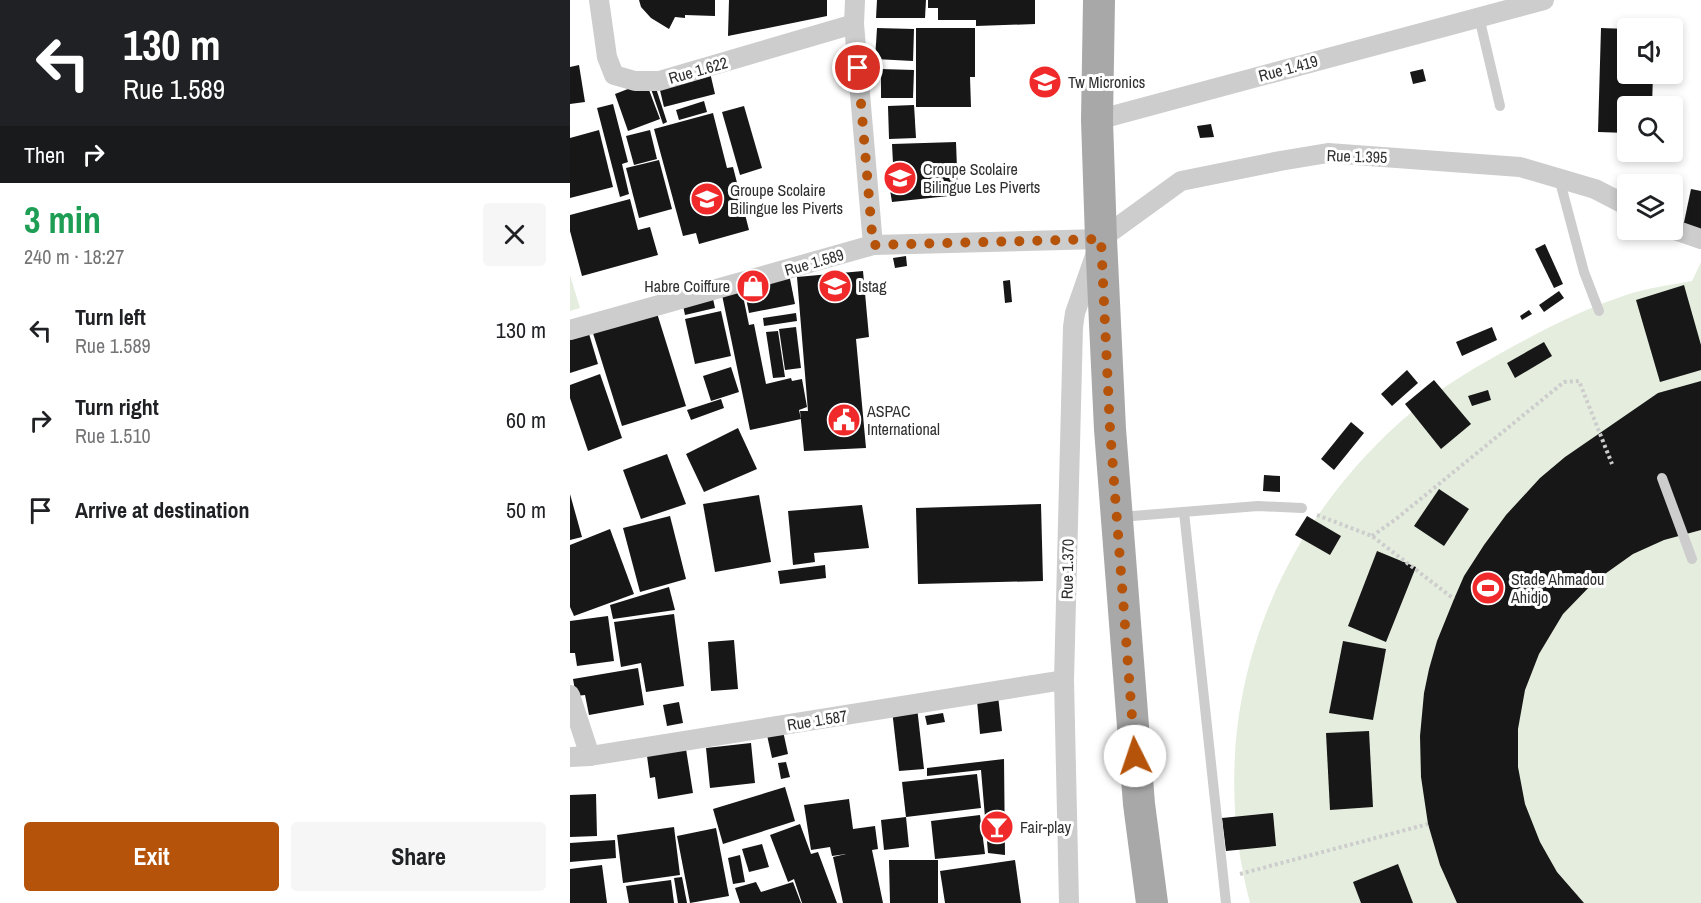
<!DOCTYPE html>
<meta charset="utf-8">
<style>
:root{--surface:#fff;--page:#f6f6f6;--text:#202124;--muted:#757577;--accent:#b45309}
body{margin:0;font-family:"Archivo Narrow",sans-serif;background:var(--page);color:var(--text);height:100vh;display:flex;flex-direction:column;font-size:22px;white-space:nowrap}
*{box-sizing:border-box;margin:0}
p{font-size:20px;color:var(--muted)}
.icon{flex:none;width:33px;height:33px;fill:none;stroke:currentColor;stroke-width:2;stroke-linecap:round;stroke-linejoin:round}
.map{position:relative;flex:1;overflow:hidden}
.details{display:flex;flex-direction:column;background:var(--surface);width:570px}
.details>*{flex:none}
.guide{background:#202124;color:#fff;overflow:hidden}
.tools{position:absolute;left:1047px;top:18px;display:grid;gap:12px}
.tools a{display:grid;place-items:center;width:66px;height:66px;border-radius:6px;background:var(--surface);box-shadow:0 3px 9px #0003;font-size:30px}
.pin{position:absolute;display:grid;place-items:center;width:51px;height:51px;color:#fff;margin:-26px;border:3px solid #fff;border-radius:50%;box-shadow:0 2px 6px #0007}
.me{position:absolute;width:66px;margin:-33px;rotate:356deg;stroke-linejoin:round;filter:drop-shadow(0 0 4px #0008)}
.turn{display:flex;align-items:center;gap:21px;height:126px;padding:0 24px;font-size:27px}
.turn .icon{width:78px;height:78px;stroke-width:2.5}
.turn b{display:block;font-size:42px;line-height:51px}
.then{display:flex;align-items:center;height:57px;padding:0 24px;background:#0003;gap:12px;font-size:22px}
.round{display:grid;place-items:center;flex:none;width:63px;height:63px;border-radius:6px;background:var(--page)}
.headline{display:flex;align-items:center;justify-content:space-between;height:102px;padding:0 24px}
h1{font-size:36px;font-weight:700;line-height:45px;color:#1e9e55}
.primary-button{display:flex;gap:12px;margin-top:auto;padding:12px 24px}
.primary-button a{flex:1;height:69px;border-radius:6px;background:var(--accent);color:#fff;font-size:24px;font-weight:700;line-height:69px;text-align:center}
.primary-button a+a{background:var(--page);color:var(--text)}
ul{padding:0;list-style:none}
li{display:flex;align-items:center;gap:18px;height:90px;padding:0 24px}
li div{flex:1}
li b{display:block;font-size:22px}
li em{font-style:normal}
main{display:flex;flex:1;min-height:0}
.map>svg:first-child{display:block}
.green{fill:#e5eede}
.building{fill:#171717}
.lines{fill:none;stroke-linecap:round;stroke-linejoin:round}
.path{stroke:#cdcdcd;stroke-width:4;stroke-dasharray:3 3;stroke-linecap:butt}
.lane{stroke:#cdcdcd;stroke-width:10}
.street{stroke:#cdcdcd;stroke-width:20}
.primary{stroke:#a8a8a8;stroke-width:32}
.route{stroke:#b45309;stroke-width:10;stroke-dasharray:0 18}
.labels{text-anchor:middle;stroke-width:6;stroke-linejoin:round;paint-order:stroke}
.street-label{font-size:16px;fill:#303030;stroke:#fff}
.poi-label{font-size:16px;fill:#303030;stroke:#fff;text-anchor:start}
</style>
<main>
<section class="details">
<div class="guide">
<div class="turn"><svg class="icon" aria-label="left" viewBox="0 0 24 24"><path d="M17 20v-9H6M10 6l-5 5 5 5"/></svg><div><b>130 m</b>Rue 1.589</div></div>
<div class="then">Then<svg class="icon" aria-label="right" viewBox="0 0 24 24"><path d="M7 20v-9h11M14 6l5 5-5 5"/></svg></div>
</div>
<div class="headline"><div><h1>3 min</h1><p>240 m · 18:27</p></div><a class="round"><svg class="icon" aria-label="close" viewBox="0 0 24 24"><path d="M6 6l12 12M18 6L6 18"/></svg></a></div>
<ul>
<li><svg class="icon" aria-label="left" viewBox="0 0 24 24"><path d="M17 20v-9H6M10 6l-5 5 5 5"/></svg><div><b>Turn left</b><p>Rue 1.589</p></div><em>130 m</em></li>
<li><svg class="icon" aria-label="right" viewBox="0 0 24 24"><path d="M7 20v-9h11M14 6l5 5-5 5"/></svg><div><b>Turn right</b><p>Rue 1.510</p></div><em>60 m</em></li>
<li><svg class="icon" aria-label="arrive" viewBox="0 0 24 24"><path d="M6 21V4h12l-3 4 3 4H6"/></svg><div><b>Arrive at destination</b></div><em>50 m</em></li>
</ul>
<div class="primary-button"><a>Exit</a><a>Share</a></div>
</section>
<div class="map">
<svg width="1131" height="903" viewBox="0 0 1131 903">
<rect width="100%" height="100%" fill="#fff"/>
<g class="green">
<path d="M1131,262V903H680C633,724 693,546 829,423C865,390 910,364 953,341C986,323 1020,307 1056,295C1077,288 1100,285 1122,281Z"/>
<path d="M0,275L10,308L0,311Z"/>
</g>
<g class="building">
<path d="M69,0H145V16L115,15V18L105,17L99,29L81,18L71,7Z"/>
<path d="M159,0H257V16L158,36Z"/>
<path d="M307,0H356L355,18H306Z"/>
<path d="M358,0H465V24L406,26V20H368V8H358Z"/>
<path d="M307,28L344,29L343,61L305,59Z"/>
<path d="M346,28H405V77H400L401,107H346Z"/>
<path d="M1031,28L1058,29V74H1083L1082,106H1058V133L1028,132Z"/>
<path d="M9,65L15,102L0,104V67Z"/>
<path d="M139,68L145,94L94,107L88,82Z"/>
<path d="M311,69L344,70L343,98H311Z"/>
<path d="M853,69L856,81L843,84L840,72Z"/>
<path d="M76,82L90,119L58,131L45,94Z"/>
<path d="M84,82L97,122L93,124L79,83Z"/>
<path d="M134,101L137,112L109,120L106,110Z"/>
<path d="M43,104L58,162L52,164L59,194L50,197L27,108Z"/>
<path d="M344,105L346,138L319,139L318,106Z"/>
<path d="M174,106L192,168L170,175L152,112Z"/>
<path d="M143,113L157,168L163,167L179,230L129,244L126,233L113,236L84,129Z"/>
<path d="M641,124L644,137L630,138L627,126Z"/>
<path d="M29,130L43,187L0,198V138Z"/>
<path d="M80,130L87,159L64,165L56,136Z"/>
<path d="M386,142L388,195L322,202L319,184L324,183L322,144Z"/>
<path d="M89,160L102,209L69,218L56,168Z"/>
<path d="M1121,189L1131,191V231L1113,227Z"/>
<path d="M60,199L68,230L80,227L88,255L12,276L0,231V215Z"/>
<path d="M975,244L993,284L984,288L965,249Z"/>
<path d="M336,256L337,266L325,268L323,258Z"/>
<path d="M293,271L299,337L286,339L296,448L234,451L230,411H238L227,277Z"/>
<path d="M219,274L225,304L179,313L173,283Z"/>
<path d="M440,280L442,302L435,303L433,281Z"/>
<path d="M1114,285L1131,345V370L1090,382L1066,300Z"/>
<path d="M172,291L179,325L184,324L196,384L221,378L222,381L232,379L237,407L229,410L231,419L180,430L152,295Z"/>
<path d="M989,291L994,298L974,312L969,305Z"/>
<path d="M142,294L145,308L115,315L112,301Z"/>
<path d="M86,310L116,406L52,426L22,330Z"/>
<path d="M959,310L962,314L952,320L950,316Z"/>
<path d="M151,311L161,356L125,364L115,319Z"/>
<path d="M226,313L227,321L194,326L193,318Z"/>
<path d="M17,327L28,364L0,373V332Z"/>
<path d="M226,327L231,368L215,370L209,329Z"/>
<path d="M922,327L927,340L892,356L886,342Z"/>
<path d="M208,331L215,377L203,378L196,332Z"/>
<path d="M974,342L982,356L945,378L937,363Z"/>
<path d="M161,367L169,392L141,401L133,376Z"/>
<path d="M837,370L848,383L822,406L811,394Z"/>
<path d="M30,374L52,438L18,451L0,398V385Z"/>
<path d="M864,380L901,424L871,449L835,404Z"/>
<path d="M1131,381V530L1094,540L1063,554L1025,581L993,614L969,654L955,690L948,729V767L955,804L970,842L987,872L1014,903H887L870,865L858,824L851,777L850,736L854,693L859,669L867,641L884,599L894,576L914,545L936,515L970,478L995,457L1088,393Z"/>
<path d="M918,390L921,400L902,406L898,396Z"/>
<path d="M151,399L154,408L121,420L117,410Z"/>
<path d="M781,422L794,433L764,470L751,459Z"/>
<path d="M168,428L187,469L134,492L116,454Z"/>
<path d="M97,454L116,504L71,519L53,470Z"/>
<path d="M694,475L710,476V492L693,491Z"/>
<path d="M869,489L899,509L874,546L844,526Z"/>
<path d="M0,494L12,537L0,540Z"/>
<path d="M189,495L201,562L145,572L133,504Z"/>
<path d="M471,504L473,581L348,584L346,508Z"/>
<path d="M292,505L299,548L244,553L245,562L223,565L218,511Z"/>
<path d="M100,516L116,579L70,592L53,528Z"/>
<path d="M737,516L771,536L760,555L725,535Z"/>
<path d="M40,529L64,594L4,616L0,607V545Z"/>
<path d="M807,551L846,567L816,642L778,626Z"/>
<path d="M255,565L256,578L210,584L208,571Z"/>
<path d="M99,587L105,610L43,619L40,605Z"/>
<path d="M104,614L114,686L76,692L71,663L51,667L44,622Z"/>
<path d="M38,616L44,661L7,666L5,653H0V621Z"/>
<path d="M164,640L168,689L141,691L138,642Z"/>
<path d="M773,641L816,649L803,720L759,713Z"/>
<path d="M68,668L74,705L19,715L15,695L6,696L3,679Z"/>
<path d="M427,687L432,731L410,734L406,689Z"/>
<path d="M109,702L113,723L97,726L93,705Z"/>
<path d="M347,707L354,769L329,771L322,710Z"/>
<path d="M373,713L375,722L357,725L355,716Z"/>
<path d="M213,731L218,754L202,758L197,735Z"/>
<path d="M799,731L803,807L760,810L756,733Z"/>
<path d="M181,743L185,783L140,788L136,748Z"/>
<path d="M116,749L123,793L88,799L85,777L80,778L77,756Z"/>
<path d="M434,759L435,855L418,853L411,770L357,776V768Z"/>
<path d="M216,762L220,777L211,779L208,763Z"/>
<path d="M407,774L411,808L336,817L332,782Z"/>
<path d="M215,787L225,821L153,844L143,809Z"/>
<path d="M26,794L27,836L0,837V795Z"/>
<path d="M279,799L283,829L305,826L308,849L302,850L313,903H273L263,857L276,854L262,856L260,847L241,850L234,805Z"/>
<path d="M703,813L706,846L656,851L652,818Z"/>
<path d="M410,815L415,854L365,859L361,821Z"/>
<path d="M336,817L339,847L314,850L311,820Z"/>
<path d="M230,824L241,854L248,852L267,903H232L224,879L218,882L200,835Z"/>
<path d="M104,827L110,875L53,883L47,835Z"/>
<path d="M146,828L159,896L120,903L107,836Z"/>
<path d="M45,840L46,858L0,862V843Z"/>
<path d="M192,844L199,867L179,872L172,849Z"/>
<path d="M170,855L175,882L163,884L158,858Z"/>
<path d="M319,860H368V903H320Z"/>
<path d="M445,860L451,903H375L370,871Z"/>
<path d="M828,864L843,903H791L783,882Z"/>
<path d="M32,865L37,903H0V869Z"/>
<path d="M112,877L117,903H108L104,878Z"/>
<path d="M101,880L104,903H59L56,886Z"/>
<path d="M186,882L191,892L223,882L231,903H170L165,888Z"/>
</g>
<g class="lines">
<g class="path">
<path d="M747,515L802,536L884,599"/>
<path d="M802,536L826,519L994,382L1009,381L1042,464"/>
<path d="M670,874L858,824"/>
</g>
<g class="lane">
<path d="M909,17L930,106"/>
<path d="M989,178L1014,272L1029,311"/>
<path d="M1092,478L1122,559"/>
<path d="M614,512L656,903"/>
<path d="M550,517L688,506L732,508"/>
</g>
<g class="street">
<path d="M29,0L37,57L44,75L65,81H89L284,24"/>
<path d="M285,0L284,24L303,245"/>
<path d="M527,120L974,0"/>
<path d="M1102,229L1131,239"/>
<path d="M531,239L611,181L710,161L758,153L950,167L1025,189L1058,206"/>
<path d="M0,330L303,245L531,239"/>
<path d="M0,695L20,756"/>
<path d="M0,757L20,756L494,680"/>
<path d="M499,903L494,680L503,327L505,313L526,253"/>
</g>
<path class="primary" d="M529,0L527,120L531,239L540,429L569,804L582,903"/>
</g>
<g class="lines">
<path class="route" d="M288,68L303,245L531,239L540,429L565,756"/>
</g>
<defs>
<g id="university-disc" transform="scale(1.725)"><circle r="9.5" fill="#f02a2b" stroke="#fff"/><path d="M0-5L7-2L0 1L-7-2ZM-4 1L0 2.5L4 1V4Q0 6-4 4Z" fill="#fff"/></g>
<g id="school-disc" transform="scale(1.725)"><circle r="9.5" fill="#f02a2b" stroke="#fff"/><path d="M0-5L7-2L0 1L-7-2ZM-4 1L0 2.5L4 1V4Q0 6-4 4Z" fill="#fff"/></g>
<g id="shop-disc" transform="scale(1.725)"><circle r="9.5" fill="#f02a2b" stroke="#fff"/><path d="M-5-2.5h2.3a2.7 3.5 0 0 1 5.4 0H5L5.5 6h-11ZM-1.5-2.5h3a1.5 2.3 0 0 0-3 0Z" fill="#fff"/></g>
<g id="civic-disc" transform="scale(1.725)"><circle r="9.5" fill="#f02a2b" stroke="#fff"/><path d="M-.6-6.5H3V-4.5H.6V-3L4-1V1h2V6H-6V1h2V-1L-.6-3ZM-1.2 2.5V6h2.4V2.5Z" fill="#fff"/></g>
<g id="stadium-disc" transform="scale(1.725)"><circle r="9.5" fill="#f02a2b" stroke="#fff"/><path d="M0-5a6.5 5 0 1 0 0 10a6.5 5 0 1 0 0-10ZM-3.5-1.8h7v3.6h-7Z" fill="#fff"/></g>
<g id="bar-disc" transform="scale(1.725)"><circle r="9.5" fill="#f02a2b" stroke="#fff"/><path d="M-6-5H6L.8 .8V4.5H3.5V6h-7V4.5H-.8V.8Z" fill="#fff"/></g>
</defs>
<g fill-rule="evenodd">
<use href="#university-disc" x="475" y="82"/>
<use href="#school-disc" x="330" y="178"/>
<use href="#school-disc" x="137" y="199"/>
<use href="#shop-disc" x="183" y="286"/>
<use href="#university-disc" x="265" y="286"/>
<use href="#civic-disc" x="274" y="420"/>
<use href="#stadium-disc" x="918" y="588"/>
<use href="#bar-disc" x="427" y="827"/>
</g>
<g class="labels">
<g class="street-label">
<text transform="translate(718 68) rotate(-15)" y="6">Rue 1.419</text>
<text transform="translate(128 70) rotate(-16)" y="6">Rue 1.622</text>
<text transform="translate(787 156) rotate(2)" y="6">Rue 1.395</text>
<text transform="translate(244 262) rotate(-16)" y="6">Rue 1.589</text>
<text transform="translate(497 569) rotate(-89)" y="6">Rue 1.370</text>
<text transform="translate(247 720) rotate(-9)" y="6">Rue 1.587</text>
</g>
<g class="poi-label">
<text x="498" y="88">Tw Micronics</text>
<text x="353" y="175">Croupe Scolaire<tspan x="353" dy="18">Bilingue Les Piverts</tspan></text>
<text x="160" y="196">Groupe Scolaire<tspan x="160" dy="18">Bilingue les Piverts</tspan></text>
<text x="160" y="292" text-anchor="end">Habre Coiffure</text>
<text x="288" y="292">Istag</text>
<text x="297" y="417">ASPAC<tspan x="297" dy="18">International</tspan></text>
<text x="941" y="585">Stade Ahmadou<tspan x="941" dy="18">Ahidjo</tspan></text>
<text x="450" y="833">Fair-play</text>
</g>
</g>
</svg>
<div class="tools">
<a><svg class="icon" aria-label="sound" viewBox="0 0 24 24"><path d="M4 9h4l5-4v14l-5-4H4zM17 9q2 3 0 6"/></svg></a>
<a><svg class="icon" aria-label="search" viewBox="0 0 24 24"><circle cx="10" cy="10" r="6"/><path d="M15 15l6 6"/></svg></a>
<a><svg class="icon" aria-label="layers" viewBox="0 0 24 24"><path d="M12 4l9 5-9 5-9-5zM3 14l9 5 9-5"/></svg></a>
</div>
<div class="pin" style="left:288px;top:68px;background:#d93025"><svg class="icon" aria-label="arrive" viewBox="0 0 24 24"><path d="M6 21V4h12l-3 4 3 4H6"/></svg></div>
<svg class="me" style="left:565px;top:756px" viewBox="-20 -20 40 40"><circle r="19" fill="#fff"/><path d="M0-13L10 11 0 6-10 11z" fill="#b45309"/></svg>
</div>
</main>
